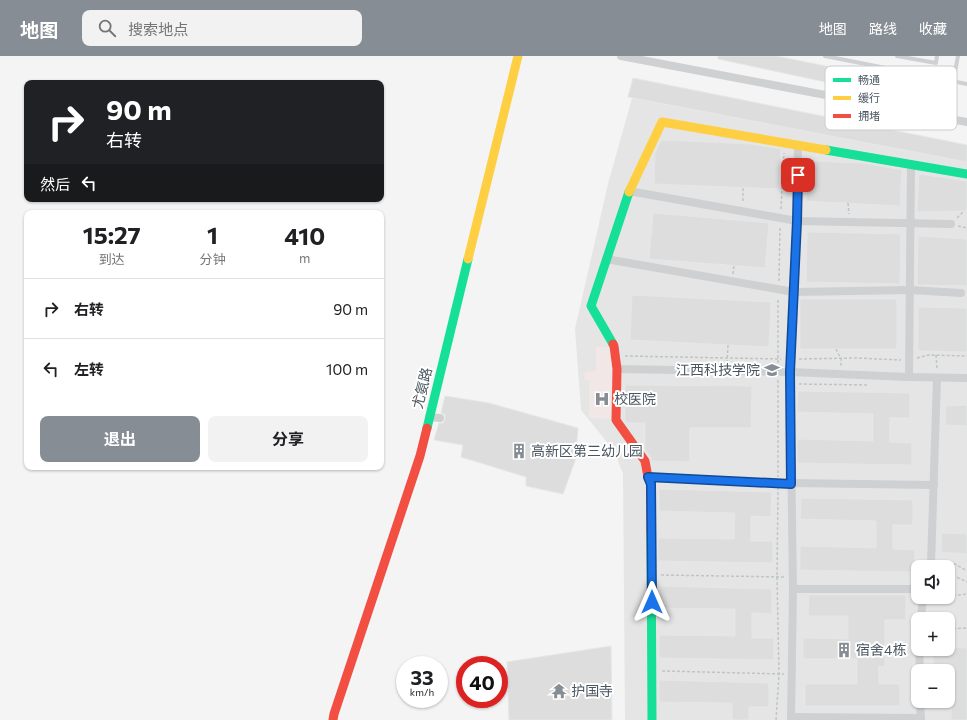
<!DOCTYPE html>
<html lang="zh">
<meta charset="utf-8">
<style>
:root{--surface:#fff;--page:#f2f2f2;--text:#202124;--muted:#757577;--line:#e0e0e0;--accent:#868d94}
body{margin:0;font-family:Commissioner,"Noto Sans SC",sans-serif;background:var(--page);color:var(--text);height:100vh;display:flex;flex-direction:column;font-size:15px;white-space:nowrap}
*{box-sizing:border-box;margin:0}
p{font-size:13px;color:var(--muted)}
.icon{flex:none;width:22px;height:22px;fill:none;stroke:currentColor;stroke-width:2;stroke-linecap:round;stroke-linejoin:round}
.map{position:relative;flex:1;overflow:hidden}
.drawer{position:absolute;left:24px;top:154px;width:360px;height:260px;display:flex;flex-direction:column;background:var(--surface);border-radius:8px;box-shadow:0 1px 3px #0004}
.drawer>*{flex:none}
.top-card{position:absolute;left:24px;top:24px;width:360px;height:122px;border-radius:8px;box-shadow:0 1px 3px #0004;background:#202124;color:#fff;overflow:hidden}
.fabs{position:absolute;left:911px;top:504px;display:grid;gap:8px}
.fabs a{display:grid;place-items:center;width:44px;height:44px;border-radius:8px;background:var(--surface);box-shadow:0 1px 3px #0004;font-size:20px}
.speed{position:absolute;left:396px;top:600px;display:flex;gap:8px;font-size:20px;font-weight:700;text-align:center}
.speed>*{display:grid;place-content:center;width:52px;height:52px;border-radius:50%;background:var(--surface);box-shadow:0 1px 3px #0004;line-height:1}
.speed small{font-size:10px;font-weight:400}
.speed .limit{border:6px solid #d22;background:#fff;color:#111}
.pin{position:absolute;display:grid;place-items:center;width:34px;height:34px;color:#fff;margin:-17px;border-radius:8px;box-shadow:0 2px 6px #0006}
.me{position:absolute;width:44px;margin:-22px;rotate:0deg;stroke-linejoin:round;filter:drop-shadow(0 0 3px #0008)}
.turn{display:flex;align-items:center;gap:14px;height:84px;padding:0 16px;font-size:18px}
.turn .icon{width:52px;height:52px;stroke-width:2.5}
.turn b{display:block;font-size:28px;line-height:34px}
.then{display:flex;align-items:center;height:38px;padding:0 16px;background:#0003;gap:8px;font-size:15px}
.eta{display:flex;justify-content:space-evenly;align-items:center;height:68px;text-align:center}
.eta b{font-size:24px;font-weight:700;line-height:28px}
.button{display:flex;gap:8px;margin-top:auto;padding:8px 16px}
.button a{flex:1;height:46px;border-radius:8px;background:var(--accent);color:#fff;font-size:16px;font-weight:700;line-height:46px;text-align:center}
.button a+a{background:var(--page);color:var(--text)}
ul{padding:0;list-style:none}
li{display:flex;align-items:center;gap:12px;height:60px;padding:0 16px;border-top:1px solid var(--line)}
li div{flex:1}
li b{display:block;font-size:15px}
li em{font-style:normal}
header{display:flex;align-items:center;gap:24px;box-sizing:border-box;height:56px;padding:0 20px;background:var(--accent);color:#fff}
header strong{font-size:19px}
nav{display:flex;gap:22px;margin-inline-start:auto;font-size:14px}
.search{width:280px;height:36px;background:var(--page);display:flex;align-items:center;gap:10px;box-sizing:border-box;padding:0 14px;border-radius:8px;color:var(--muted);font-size:15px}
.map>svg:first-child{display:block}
.education{fill:#e6e5e6;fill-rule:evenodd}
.medical{fill:#f1e7e6}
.building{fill:#ddddde;stroke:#e5e6e7}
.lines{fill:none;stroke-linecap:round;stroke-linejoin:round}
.path{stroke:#bcc7c4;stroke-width:1.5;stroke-dasharray:3 2;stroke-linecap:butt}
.lane{stroke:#ced0d2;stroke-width:4}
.street{stroke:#ced0d2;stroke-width:8}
.fast{stroke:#16e098;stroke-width:9}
.slow{stroke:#ffcf43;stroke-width:9}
.jam{stroke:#f24e42;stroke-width:9}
.route-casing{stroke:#114b97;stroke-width:10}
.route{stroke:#1a73e8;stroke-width:7}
.labels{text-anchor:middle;stroke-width:4;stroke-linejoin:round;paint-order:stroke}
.poi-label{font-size:14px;fill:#4a5661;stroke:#fff;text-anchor:start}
.street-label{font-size:14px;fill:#4a5661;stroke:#fff}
.key{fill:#fff;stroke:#c9ccd0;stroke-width:1}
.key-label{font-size:11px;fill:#4a5661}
</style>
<header>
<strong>地图</strong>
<div class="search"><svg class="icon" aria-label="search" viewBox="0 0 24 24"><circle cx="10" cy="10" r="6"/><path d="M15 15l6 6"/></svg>搜索地点</div>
<nav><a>地图</a><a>路线</a><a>收藏</a></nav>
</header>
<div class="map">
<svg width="967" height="664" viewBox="0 0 967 664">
<rect width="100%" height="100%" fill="#f4f4f4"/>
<path class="education" d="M632,42L967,106V664H625L623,418L614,395L581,354L575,273L608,128ZM918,511H948V541H918ZM918,563H948V593H918ZM918,615H948V645H918Z"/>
<path class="medical" d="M596,291H613L615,363L589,362V325L584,323L585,316L596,315Z"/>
<g class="building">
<path d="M718,0H776L950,35L947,52L718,3Z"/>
<path d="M633,22L967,89V106L628,41Z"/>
<path d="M661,84L751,88L781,93L779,133L654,128L655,97Z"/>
<path d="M808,105L863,107L902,114L900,150L806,145Z"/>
<path d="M919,118L967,125V155L917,156Z"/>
<path d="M653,157L769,167L765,212L649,203Z"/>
<path d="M807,176L901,178L900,228L806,226Z"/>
<path d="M918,180L967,183V230L917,229Z"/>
<path d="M632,239L771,246L769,291L630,284Z"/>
<rect x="800" y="243" width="97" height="50"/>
<path d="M918,251L967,252V296L918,295Z"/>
<path d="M625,329L752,330L751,372H690V406L652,405L651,401L645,393V367H627L625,365Z"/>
<path d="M798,335L910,337V362H890V386L912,387V409L797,407V383L873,385V358L797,356Z"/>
<path d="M445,340L489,347L578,372L575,405L563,438L526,430V421L461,401L463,389L434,384L439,367H443L445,363V359L441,357Z"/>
<path d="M967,349V370L945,369L946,350Z"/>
<path d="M659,433L772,436L771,461L751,460V485H773V507L658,505V482L734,483L735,457L659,455Z"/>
<path d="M801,442L913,444V469H893V493L915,494V516L800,514V490L876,492V465L800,463Z"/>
<path d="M942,477L967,478V498L941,496Z"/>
<path d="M660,530L772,533V558L752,557V582H774V604L659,602V579L735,580V553L660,552Z"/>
<path d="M809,539H906V564H885V611L879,610V628H900V650H805V628H857V603H803V582L848,583V560H808Z"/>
<path d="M611,590L612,664H509L507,606Z"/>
<path d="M948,591L967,592V664H951L952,616H948V615H934L932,593H948Z"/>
<path d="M659,624L769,627V651H749V664H732V647L659,646Z"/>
</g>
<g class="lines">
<g class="path">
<path d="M743,132V147"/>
<path d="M848,147L849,158"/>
<path d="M781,153L784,97"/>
<path d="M957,162L964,155"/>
<path d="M958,170L967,172"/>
<path d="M733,218L734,210"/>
<path d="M779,225L780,170"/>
<path d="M836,293L841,303V310"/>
<path d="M936,299L937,313"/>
<path d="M625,300L781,303"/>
<path d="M917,302L929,299L967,300"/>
<path d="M799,303L856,302L901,304"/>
<path d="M727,307L728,289"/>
<path d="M778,307V242"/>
<path d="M778,324V421"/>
<path d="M799,328L869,329"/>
<path d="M939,508L953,507L967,515"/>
<path d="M948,517L967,526"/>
<path d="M661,519L785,521"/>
<path d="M948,540L967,538"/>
<path d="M948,573L967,572"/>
<path d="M662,615L784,618"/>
<path d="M776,664L779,618L777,521L778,432"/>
</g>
<g class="lane">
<path d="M825,0L967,28"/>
<path d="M897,0L936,7L937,0"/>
<path d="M953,26L958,0"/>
<path d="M650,421L791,427"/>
</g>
<g class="street">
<path d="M621,0L967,66"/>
<path d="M629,135L797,165L951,168"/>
<path d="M606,203L794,236L910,234L961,237"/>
<path d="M617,313L790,316L797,165L798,89"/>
<path d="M909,321L911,108"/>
<path d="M429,361L440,362"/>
<path d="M791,427L934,429"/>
<path d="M930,511L931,508L937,322"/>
<path d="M793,533H918"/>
<path d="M921,563L923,541"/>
<path d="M919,593L920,615"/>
<path d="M920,645L921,664"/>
<path d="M791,661L921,662"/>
<path d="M791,664L793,533L790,316L909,321L967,322"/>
</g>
<g class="fast">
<path d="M826,94L967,118"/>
<path d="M613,288L591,250L629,136"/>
<path d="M427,372L468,203"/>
<path d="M651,475L652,664"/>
</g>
<g class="slow">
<path d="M629,136L662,66L826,94"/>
<path d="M468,203L518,0"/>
</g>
<g class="jam">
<path d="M613,288L614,290L617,313L616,364L645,405L648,421L651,428V475"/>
<path d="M333,664L334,658L420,400L427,372"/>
</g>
</g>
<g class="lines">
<g class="route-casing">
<path id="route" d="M652,546L651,428L648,421L791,428L790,316L797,165L798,119"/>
</g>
<use href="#route" class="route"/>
</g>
<defs>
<g id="university-bare" transform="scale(1.2)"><path d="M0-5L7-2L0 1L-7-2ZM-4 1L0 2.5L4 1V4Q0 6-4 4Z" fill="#868d94" stroke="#fff" stroke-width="2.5" paint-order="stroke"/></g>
<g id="hospital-bare" transform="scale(1.2)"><path d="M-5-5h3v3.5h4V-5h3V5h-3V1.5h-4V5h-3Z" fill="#868d94" stroke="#fff" stroke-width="2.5" paint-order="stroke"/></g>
<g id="building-bare" transform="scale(1.2)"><path d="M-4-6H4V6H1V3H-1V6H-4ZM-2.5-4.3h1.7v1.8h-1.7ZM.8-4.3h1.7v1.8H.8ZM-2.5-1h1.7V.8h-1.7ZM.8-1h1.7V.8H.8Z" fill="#868d94" stroke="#fff" stroke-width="2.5" paint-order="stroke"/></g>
<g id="temple-bare" transform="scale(1.2)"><path d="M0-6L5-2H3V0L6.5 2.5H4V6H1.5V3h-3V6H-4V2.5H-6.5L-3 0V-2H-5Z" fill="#868d94" stroke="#fff" stroke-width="2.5" paint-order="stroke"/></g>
</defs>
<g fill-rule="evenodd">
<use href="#university-bare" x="772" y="314"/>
<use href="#hospital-bare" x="602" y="343"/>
<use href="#building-bare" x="519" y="395"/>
<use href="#building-bare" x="844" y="594"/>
<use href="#temple-bare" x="559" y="635"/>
</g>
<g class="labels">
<g class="poi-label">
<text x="760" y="319" text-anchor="end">江西科技学院</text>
<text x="614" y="348">校医院</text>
<text x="531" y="400">高新区第三幼儿园</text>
<text x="856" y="599">宿舍4栋</text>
<text x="571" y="640">护国寺</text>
</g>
<g class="street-label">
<text transform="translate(422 332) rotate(-76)" y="5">尤氨路</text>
</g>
</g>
<rect x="825" y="10" width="132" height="64" rx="6" class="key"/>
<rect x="833" y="22" width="18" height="4" fill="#16e098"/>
<rect x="833" y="40" width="18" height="4" fill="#ffcf43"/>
<rect x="833" y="58" width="18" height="4" fill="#f24e42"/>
<g class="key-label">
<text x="858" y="28">畅通</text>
<text x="858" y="46">缓行</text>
<text x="858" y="64">拥堵</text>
</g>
</svg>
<div class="fabs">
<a><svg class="icon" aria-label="sound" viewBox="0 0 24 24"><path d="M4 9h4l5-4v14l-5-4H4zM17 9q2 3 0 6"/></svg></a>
<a>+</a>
<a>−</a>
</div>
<div class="speed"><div>33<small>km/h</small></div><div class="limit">40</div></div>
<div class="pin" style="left:798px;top:119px;background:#d93025"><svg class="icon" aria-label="arrive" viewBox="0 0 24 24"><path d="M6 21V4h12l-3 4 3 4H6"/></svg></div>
<svg class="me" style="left:652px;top:546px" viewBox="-20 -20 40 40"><path d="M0-17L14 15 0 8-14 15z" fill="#1a73e8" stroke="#fff" stroke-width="4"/></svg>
<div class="top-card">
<div class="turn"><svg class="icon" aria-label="right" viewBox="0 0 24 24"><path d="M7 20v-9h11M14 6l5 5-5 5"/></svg><div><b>90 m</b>右转</div></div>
<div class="then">然后<svg class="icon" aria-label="left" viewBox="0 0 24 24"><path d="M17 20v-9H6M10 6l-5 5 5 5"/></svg></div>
</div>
<section class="drawer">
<div class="eta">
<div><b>15:27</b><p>到达</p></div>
<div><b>1</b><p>分钟</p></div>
<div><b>410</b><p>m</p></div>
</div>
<ul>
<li><svg class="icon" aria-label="right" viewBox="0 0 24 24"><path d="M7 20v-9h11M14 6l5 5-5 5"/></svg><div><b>右转</b></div><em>90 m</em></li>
<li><svg class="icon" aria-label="left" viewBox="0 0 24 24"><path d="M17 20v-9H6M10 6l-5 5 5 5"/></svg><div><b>左转</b></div><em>100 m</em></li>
</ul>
<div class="button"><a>退出</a><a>分享</a></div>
</section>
</div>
